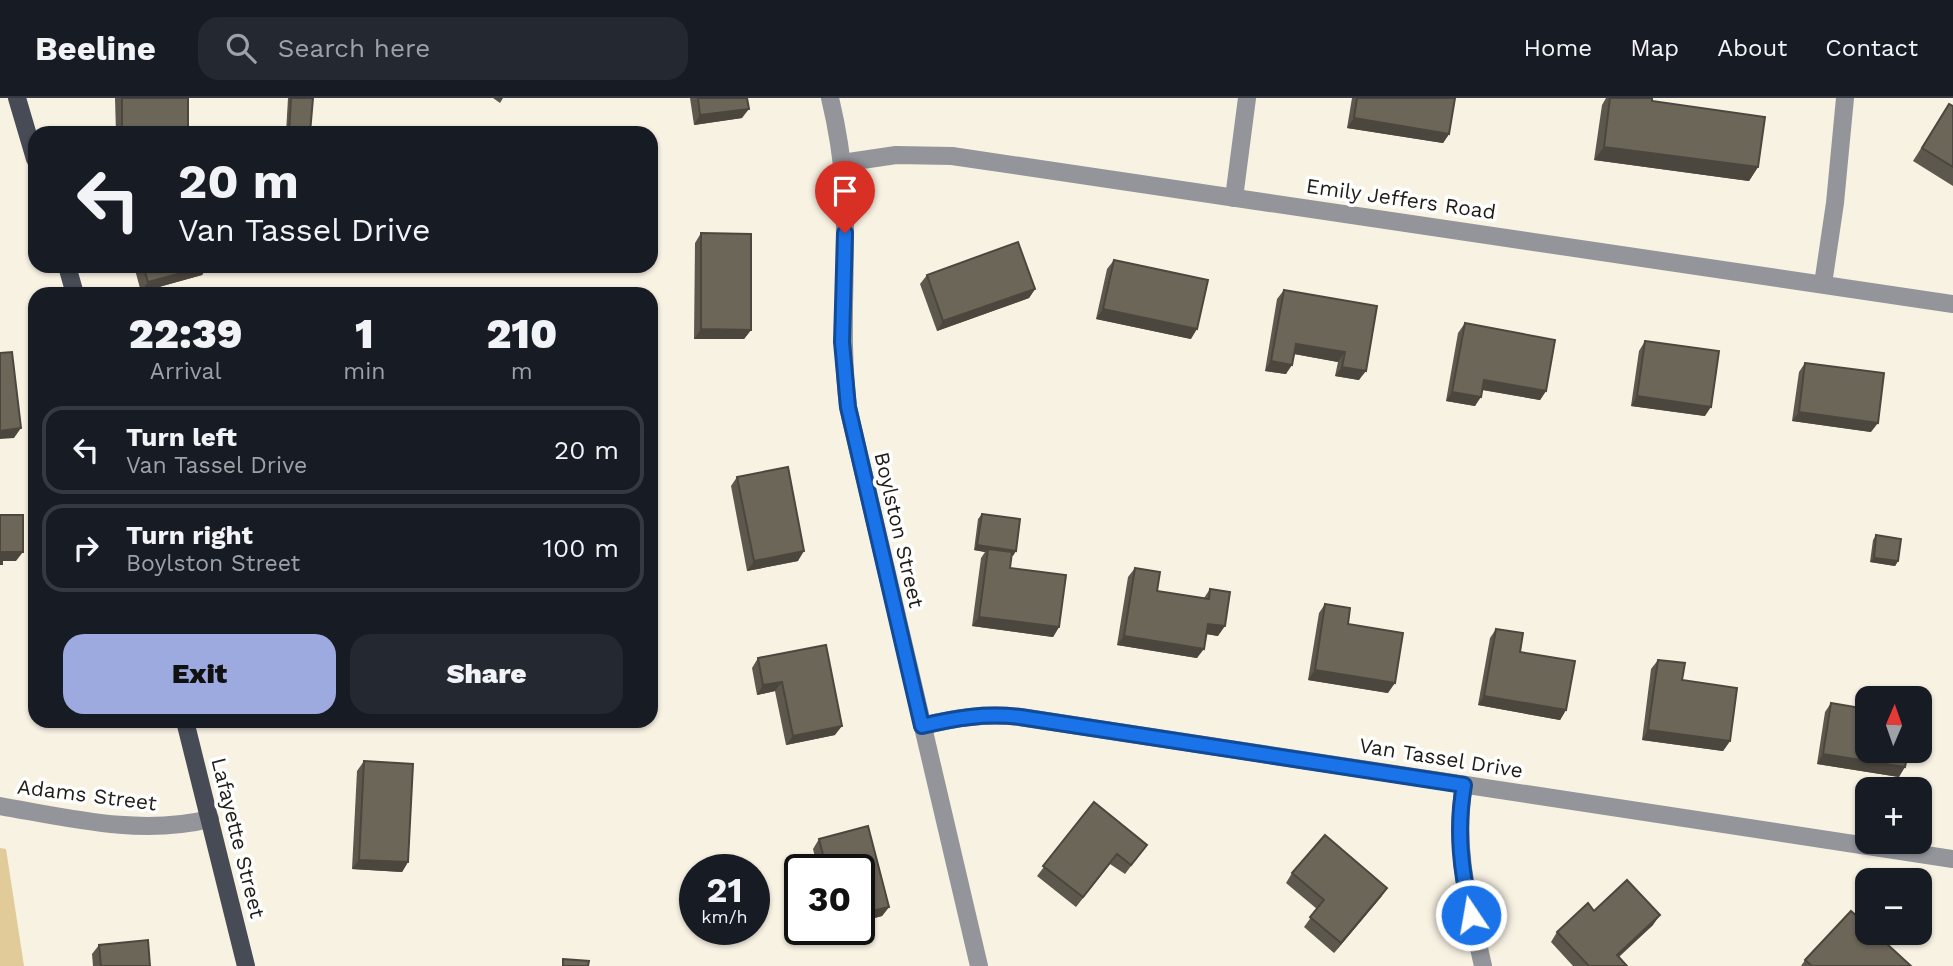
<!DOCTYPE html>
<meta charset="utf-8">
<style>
:root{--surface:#171b24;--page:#242831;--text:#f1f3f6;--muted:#9ea1a6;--line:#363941;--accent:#9daadf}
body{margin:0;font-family:"Work Sans",sans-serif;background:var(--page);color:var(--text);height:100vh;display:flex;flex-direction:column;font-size:26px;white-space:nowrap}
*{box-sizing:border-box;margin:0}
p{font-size:23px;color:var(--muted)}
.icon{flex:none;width:38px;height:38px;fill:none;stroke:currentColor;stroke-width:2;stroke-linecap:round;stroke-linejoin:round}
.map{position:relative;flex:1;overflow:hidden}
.drawer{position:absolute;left:28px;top:189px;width:630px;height:441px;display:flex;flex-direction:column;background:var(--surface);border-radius:21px;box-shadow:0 2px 5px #0004}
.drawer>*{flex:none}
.banner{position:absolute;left:28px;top:28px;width:630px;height:147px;border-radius:21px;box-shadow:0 2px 5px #0004;background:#171b24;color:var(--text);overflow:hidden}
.needle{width:46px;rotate:2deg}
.controls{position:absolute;left:1855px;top:588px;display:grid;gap:14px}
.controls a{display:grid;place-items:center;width:77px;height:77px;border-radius:14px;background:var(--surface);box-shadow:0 2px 5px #0004;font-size:35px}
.speed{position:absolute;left:679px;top:756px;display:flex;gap:14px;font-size:35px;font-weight:700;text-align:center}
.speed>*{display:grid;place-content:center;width:91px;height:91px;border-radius:50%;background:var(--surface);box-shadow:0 2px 5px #0004;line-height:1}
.speed small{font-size:18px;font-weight:400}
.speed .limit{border:4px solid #111;border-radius:10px;background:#fff;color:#111}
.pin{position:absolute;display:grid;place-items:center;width:60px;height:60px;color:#fff;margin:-72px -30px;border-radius:50% 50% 50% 0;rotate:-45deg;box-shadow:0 0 7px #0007}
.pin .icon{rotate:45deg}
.me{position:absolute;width:77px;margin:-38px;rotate:348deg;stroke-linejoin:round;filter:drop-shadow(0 0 5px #0008)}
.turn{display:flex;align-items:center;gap:24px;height:147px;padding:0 35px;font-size:32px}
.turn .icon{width:91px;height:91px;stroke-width:2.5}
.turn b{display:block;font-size:49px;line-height:60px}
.eta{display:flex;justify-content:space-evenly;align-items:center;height:119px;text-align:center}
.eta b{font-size:42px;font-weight:800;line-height:49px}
.primary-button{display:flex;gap:14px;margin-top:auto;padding:14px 35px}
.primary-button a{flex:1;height:80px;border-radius:21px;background:var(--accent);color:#111;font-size:28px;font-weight:800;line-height:80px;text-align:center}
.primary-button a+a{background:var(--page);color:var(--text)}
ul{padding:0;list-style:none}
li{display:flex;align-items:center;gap:21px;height:88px;margin:0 14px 10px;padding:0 21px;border:4px solid var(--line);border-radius:21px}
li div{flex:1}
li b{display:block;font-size:26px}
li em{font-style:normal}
header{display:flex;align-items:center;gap:42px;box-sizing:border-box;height:98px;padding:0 35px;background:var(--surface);border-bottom:2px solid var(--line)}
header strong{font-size:33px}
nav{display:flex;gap:38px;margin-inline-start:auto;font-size:24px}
.search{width:490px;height:63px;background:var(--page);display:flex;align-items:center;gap:18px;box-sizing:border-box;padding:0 24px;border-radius:21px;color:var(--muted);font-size:26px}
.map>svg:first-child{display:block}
.green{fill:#e1cb99}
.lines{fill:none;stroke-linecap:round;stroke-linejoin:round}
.minor{stroke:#93959b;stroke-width:18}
.major{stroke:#474b55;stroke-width:18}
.wall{fill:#5d584d}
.shaded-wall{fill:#4c473e}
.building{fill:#6c6659;stroke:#4c473e;stroke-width:2}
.route-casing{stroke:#114b97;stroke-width:18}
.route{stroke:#1a73e8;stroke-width:12}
.labels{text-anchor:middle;stroke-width:7;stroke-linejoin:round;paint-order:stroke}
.street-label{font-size:21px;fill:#201d18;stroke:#fff}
</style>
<header>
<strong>Beeline</strong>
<div class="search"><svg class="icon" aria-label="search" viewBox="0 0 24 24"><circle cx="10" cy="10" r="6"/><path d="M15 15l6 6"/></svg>Search here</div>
<nav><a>Home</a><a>Map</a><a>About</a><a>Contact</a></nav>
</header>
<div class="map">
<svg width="1953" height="868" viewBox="0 0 1953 868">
<rect width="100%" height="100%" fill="#f8f2e3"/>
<path class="green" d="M0,750L6,751L24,868H0Z"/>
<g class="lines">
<g class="minor">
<path d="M830,0C837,29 842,60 844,90C848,163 839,235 848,309L979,868"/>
<path d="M842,65L896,57L952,58L1953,206"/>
<path d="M1234,100L1247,0"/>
<path d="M1823,186L1835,105L1845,0"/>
<path d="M922,628C955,620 985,615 1020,619L1953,761"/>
<path d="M1464,687C1453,751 1469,805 1483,868"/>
<path d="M0,708C69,720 140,738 210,721"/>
</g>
<g class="major">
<path d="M17,0L35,61"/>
<path d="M67,168L75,196"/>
<path d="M185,623L246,868"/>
</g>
</g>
<g class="wall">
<path d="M115,0H188L187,35H116Z"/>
<path d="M288,0H313L310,35H286Z"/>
<path d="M493,0H503L500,5Z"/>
<path d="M690,0H747L742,20L694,27Z"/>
<path d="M1352,0H1455L1449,36L1443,45L1347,30Z"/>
<path d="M1606,0H1652V3L1758,69L1749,83L1594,62L1602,7Z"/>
<path d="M1949,6L1953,8V88L1913,63Z"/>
<path d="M701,135L751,232L744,241H694L695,145Z"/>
<path d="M1114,162L1191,241L1096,221L1107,171Z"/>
<path d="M134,168H208L202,177L141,194Z"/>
<path d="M927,177L1035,191L1029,200L937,233L920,186Z"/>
<path d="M1284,192L1377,208L1359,282L1335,278L1338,264L1294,256L1286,276L1265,273L1277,201Z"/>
<path d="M1465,225L1546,293L1540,302L1482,292L1475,308L1446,303L1458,235Z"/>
<path d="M1645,243L1705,318L1631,308L1639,253Z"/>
<path d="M1805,265L1871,334L1792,323L1799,274Z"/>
<path d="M737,379L798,463L747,473L731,388Z"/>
<path d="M982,416L1016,453L1012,458L1010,470L1059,529L1053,539L972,528L981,460L985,454L974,452L978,421Z"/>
<path d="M1876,437L1898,463L1895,468L1870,464L1873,442Z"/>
<path d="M1135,470L1157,493L1204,500L1210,491L1218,538L1206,536L1197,560L1117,547L1128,479Z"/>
<path d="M1325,506L1348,526L1388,595L1308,582L1319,515Z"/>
<path d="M1496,531L1520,554L1566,612L1560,622L1478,607L1490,540Z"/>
<path d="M758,560L835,637L786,647L775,593L757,597L752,570Z"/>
<path d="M1658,562L1682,582L1730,643L1723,653L1642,642L1651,571Z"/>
<path d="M1831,605L1899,679L1817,666L1825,614Z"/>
<path d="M364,663L408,764L402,774L352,771L357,673Z"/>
<path d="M1094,704L1140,756L1125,776L1110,766L1076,809L1037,778Z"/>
<path d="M868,728L889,809L882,818L859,824V772H818L813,751L819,741Z"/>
<path d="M1292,775L1387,790L1381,799L1334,855L1304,829L1317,811L1286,785Z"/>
<path d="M1594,813L1653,827L1619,859L1627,868H1573L1551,844L1557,834Z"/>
<path d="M99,847L150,868H93L92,856Z"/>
<path d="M1805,862L1911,868H1801Z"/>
</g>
<g class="shaded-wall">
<path d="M749,11L742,20L694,27L700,17Z"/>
<path d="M1354,20L1449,36L1443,45L1347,30Z"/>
<path d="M170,33H188L187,35H168Z"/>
<path d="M1604,49L1758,69L1749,83L1594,62Z"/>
<path d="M208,168L202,177L141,194L148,184Z"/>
<path d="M1035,191L1029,200L937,233L943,223Z"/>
<path d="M1103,211L1197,231L1191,241L1096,221Z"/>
<path d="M701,231L751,232L744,241H694Z"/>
<path d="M1296,246L1345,254L1338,264L1289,255Z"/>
<path d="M1271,263L1292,267L1286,276L1265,273Z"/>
<path d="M1342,269L1366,273L1359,282L1335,278Z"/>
<path d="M1484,282L1546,293L1540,302L1478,291Z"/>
<path d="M1452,294L1481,299L1475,308L1446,303Z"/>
<path d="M1637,298L1711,309L1705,318L1631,308Z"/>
<path d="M1799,314L1878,325L1871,334L1792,323Z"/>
<path d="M21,330L14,340L0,341V333Z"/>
<path d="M977,447L1016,453L1013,458L987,454L988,451L985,454L974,452Z"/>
<path d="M804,453L798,463L747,473L754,463Z"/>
<path d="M2,454H23L16,463H0Z"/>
<path d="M1874,460L1898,463L1895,468L1870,464Z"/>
<path d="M979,519L1059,529L1053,539L972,528Z"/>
<path d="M1208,526L1225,528L1218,538L1201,535Z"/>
<path d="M1124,538L1204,551L1197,560L1117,547Z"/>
<path d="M1315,572L1395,585L1388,595L1308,582Z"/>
<path d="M782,584L775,593L757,597L763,587Z"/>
<path d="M1484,598L1566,612L1560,622L1478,607Z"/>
<path d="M350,623H369L348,626Z"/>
<path d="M842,628L835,637L786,647L793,638Z"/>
<path d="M1648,632L1730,643L1723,653L1642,642Z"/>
<path d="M1823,656L1905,669L1899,679L1817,666Z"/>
<path d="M359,762L408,764L402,774L352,771Z"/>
<path d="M1387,790L1381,799L1334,855L1341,845Z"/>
<path d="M889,809L882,818L859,824V816Z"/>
<path d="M1660,817L1653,827L1610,866L1617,857Z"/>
</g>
<g class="building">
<path d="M122,0H188V33H170V35H122Z"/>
<path d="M291,0H313L310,35H289Z"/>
<path d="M698,0H747L749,11L700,17Z"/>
<path d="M1357,0H1455L1449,36L1354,20Z"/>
<path d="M1610,0H1652V3L1765,19L1758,69L1604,49Z"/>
<path d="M1949,6L1953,8V69L1922,50Z"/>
<path d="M701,135L751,136V232L701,231Z"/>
<path d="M1018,144L1035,191L943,223L927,177Z"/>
<path d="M1114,162L1208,182L1197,231L1103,211Z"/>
<path d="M143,168H208L148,184Z"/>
<path d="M1284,192L1377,208L1366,273L1342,269L1345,254L1296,246L1292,267L1271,263Z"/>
<path d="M1465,225L1555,242L1546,293L1484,282L1481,299L1452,294Z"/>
<path d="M1645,243L1719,253L1711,309L1637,298Z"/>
<path d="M12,254L21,330L0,333V255Z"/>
<path d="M1805,265L1884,275L1878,325L1799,314Z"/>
<path d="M788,369L804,453L754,463L737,379Z"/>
<path d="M982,416L1020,421L1016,453L977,447Z"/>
<path d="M0,417H23V454H2V466H0Z"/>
<path d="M1876,437L1901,441L1898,463L1874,460Z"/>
<path d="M988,451L1012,454L1010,470L1066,477L1059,529L979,519Z"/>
<path d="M1135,470L1160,474L1157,493L1209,501L1210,491L1230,494L1225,528L1208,526L1204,551L1124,538Z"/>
<path d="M1325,506L1350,510L1348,526L1403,535L1395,585L1315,572Z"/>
<path d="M1496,531L1523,535L1520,554L1575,563L1566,612L1484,598Z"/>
<path d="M826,547L842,628L793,638L782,584L763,587L758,560Z"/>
<path d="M1658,562L1685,565L1682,582L1737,590L1730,643L1648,632Z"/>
<path d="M1887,597L1909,600H1887Z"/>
<path d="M1831,605L1867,611V653H1908L1905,669L1823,656Z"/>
<path d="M364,663L413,666L408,764L359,762Z"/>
<path d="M1094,704L1147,747L1131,767L1117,756L1083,799L1043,768Z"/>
<path d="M868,728L889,809L859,816V772H827L819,741Z"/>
<path d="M1325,737L1387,790L1341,845L1310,819L1324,802L1292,775Z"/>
<path d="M1627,782L1660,817L1617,857L1627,868H1589L1557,834L1588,805L1594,813Z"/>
<path d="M1851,813L1867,827V835H1875L1911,868H1812L1805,862Z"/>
<path d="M148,842L150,868H101L99,847Z"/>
<path d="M563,861L589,863L588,868H563Z"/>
</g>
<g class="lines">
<g class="route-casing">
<path id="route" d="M845,135L842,244L848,309L922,628C955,620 985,615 1020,619L1464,687C1456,732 1461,772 1471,817"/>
</g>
<use href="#route" class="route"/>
</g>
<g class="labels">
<g class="street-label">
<text transform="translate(1401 101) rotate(8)" y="7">Emily Jeffers Road</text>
<text transform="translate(899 432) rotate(77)" y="7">Boylston Street</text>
<text transform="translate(1441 660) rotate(9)" y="7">Van Tassel Drive</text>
<text transform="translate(87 697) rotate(7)" y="7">Adams Street</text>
<text transform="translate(238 740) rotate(76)" y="7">Lafayette Street</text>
</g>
</g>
</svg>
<div class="controls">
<a><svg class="needle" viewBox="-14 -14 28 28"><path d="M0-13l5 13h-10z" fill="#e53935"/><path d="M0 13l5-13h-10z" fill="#9ea1a6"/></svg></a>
<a>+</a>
<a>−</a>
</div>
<div class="speed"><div>21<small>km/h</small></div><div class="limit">30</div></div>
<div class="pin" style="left:845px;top:135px;background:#d93025"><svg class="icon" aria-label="arrive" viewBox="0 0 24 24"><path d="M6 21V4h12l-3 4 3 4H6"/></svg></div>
<svg class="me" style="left:1471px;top:817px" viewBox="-20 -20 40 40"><circle r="17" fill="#1a73e8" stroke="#fff" stroke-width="3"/><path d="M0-11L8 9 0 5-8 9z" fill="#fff"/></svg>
<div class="banner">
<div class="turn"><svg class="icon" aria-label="left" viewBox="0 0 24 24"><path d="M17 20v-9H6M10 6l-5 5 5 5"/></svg><div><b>20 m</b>Van Tassel Drive</div></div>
</div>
<section class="drawer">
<div class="eta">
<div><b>22:39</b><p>Arrival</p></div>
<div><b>1</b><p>min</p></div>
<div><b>210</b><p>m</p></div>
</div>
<ul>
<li><svg class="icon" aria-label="left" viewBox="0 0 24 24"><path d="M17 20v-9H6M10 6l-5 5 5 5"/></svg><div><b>Turn left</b><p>Van Tassel Drive</p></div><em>20 m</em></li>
<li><svg class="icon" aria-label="right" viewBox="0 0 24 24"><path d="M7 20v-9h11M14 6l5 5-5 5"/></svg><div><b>Turn right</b><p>Boylston Street</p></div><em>100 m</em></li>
</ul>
<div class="primary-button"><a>Exit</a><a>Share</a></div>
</section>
</div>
